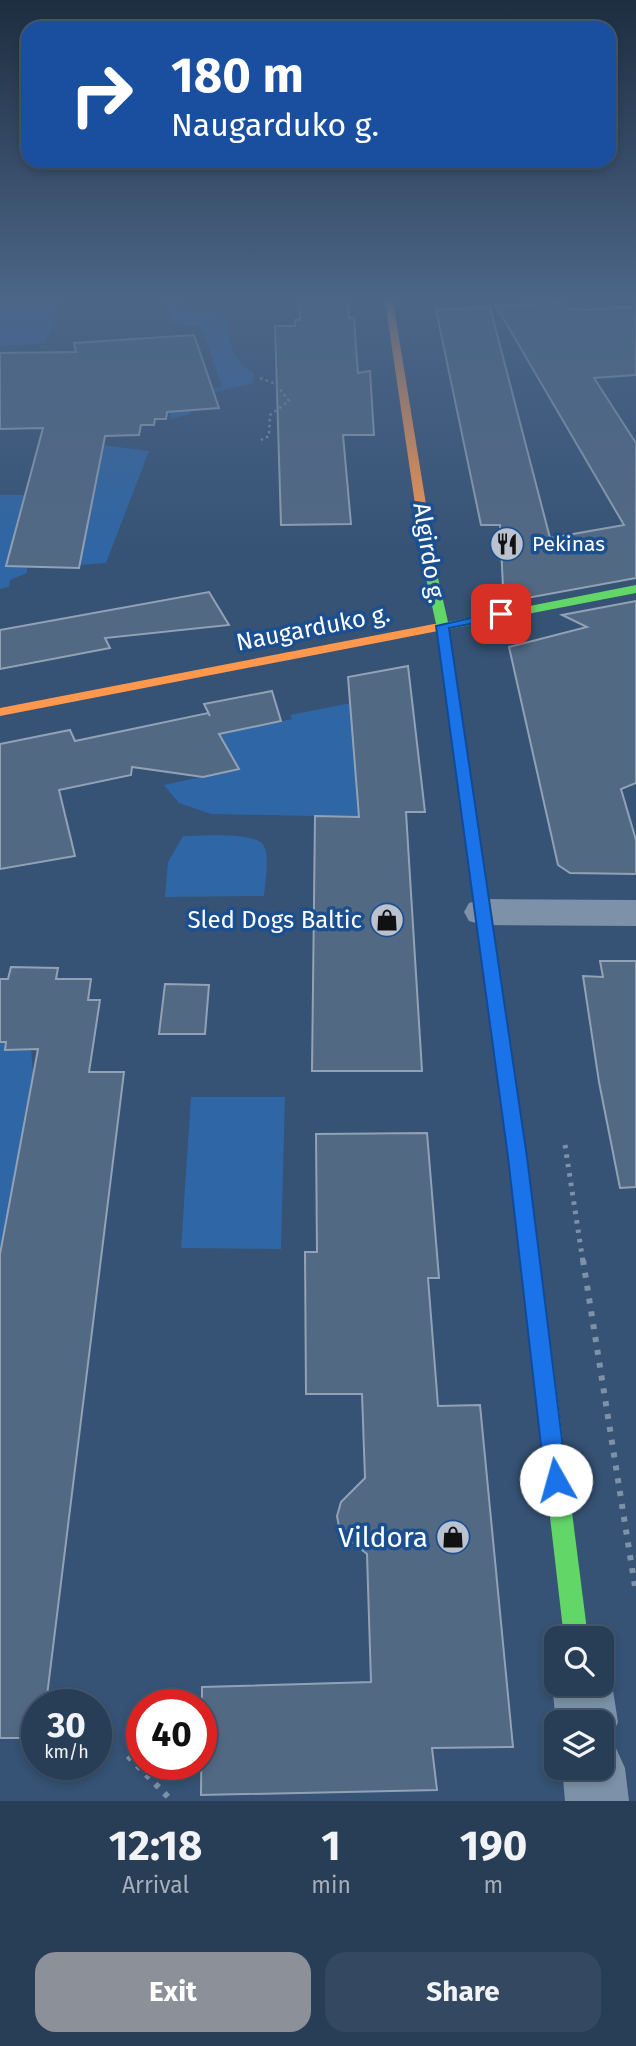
<!DOCTYPE html>
<style>
:root{--surface:#283e57;--page:#344961;--text:#f1f3f6;--muted:#a5aeba;--line:#44576d;--accent:#8c9099}
body{margin:0;font-family:"Fira Sans",sans-serif;background:var(--page);color:var(--text);height:100vh;display:flex;flex-direction:column;font-size:26px;white-space:nowrap}
*{box-sizing:border-box;margin:0}
p{font-size:23px;color:var(--muted)}
.icon{flex:none;width:38px;height:38px;fill:none;stroke:currentColor;stroke-width:2;stroke-linecap:round;stroke-linejoin:round}
.map{position:relative;height:1801px;overflow:hidden}
.sheet{display:flex;flex-direction:column;background:var(--surface);flex:1}
.sheet>*{flex:none}
.guide{position:absolute;left:21px;top:21px;width:595px;height:147px;border-radius:21px;box-shadow:0 4px 10px #0003,0 0 0 2px var(--line);background:#1a4fa0;color:#fff;overflow:hidden}
.controls{position:absolute;left:544px;top:1626px;display:grid;gap:14px}
.controls a{display:grid;place-items:center;width:70px;height:70px;border-radius:14px;background:var(--surface);box-shadow:0 4px 10px #0003,0 0 0 2px var(--line);font-size:35px}
.speed{position:absolute;left:21px;top:1689px;display:flex;gap:14px;font-size:35px;font-weight:700;text-align:center}
.speed>*{display:grid;place-content:center;width:91px;height:91px;border-radius:50%;background:var(--surface);box-shadow:0 4px 10px #0003,0 0 0 2px var(--line);line-height:1}
.speed small{font-size:18px;font-weight:400}
.speed .limit{border:10px solid #d22;background:#fff;color:#111}
.pin{position:absolute;display:grid;place-items:center;width:60px;height:60px;color:#fff;margin:-30px;border-radius:14px;box-shadow:0 4px 10px #0006}
.me{position:absolute;width:77px;margin:-38px;rotate:353deg;stroke-linejoin:round;filter:drop-shadow(0 0 5px #0008)}
.turn{display:flex;align-items:center;gap:24px;height:147px;padding:0 35px;font-size:32px}
.turn .icon{width:91px;height:91px;stroke-width:2.5}
.turn b{display:block;font-size:49px;line-height:60px}
.eta{display:flex;justify-content:space-evenly;align-items:center;height:119px;text-align:center}
.eta b{font-size:42px;font-weight:700;line-height:49px}
.primary-button{display:flex;gap:14px;margin-top:auto;padding:14px 35px}
.primary-button a{flex:1;height:80px;border-radius:21px;background:var(--accent);color:#fff;font-size:28px;font-weight:700;line-height:80px;text-align:center}
.primary-button a+a{background:var(--page);color:var(--text)}
.map>svg:first-child{display:block}
.green{fill:#2f66a5}
.building{fill:#526984;stroke:#92a2b6;stroke-width:2}
.lines{fill:none;stroke-linecap:round;stroke-linejoin:round}
.path-far2{stroke:#7d92a8;stroke-width:2.5;stroke-dasharray:2.5 3.5;stroke-linecap:butt}
.path-far1{stroke:#7d92a8;stroke-width:5;stroke-dasharray:3.5 6;stroke-linecap:butt}
.path{stroke:#7d92a8;stroke-width:6;stroke-dasharray:5 8;stroke-linecap:butt}
.street{fill:#7d92a8;fill-rule:evenodd}
.fast{fill:#63d668;fill-rule:evenodd}
.slow{fill:#ff974d;fill-rule:evenodd}
.jam{fill:#b3261e;fill-rule:evenodd}
.route{fill:#1a73e8;stroke:#114b97;stroke-width:2}
.labels{text-anchor:middle;stroke-width:7;stroke-linejoin:round;paint-order:stroke}
.far-poi-label{font-size:21px;fill:#fff;stroke:#1b4f8f;text-anchor:start}
.street-label{font-size:24px;fill:#fff;stroke:#1b4f8f}
.poi-label{font-size:24px;fill:#fff;stroke:#1b4f8f;text-anchor:end}
.near-poi-label{font-size:28px;fill:#fff;stroke:#1b4f8f;text-anchor:end}
</style>
<div class="map">
<svg width="636" height="1801" viewBox="0 0 636 1801">
<rect width="100%" height="100%" fill="#365274"/>
<g class="green">
<path d="M0,301H62L44,344L0,345Z"/>
<path d="M165,301H178L176,308C193,313 210,307 226,316C229,339 231,362 254,373L253,383L195,397L189,401L191,414L170,419V409L136,408L127,401C141,371 154,392 170,392C187,393 205,391 222,387L202,327L174,323Z"/>
<path d="M103,445L149,451L106,563L80,565Z"/>
<path d="M0,495H25L6,565L27,566V573L10,580L9,587L0,589Z"/>
<path d="M366,700L351,717L359,817L211,814L179,803L164,785L238,769L219,734L292,719L290,715Z"/>
<path d="M183,836C199,836 257,831 264,846C270,858 265,883 264,896L165,897L168,862Z"/>
<path d="M0,1042H6L5,1050L31,1049L33,1072L0,1254Z"/>
<path d="M191,1097H285L281,1249L181,1248Z"/>
</g>
<g class="building">
<path d="M299,301H348L349,318H354L358,373L370,371L374,435H343L351,524L281,525L275,326H295V320H300Z"/>
<path d="M563,303L566,308L584,310L636,306V375L594,378L636,443V578L527,598L503,587L500,525H481L436,310L490,307L550,538L624,525L496,306Z"/>
<path d="M194,335L219,408L167,412L166,419H155L154,425H141L139,435L105,436L79,568L6,566L43,428L0,429V353L76,352L74,343Z"/>
<path d="M209,592L229,625L105,638L110,648L0,669V630Z"/>
<path d="M636,601V783L621,789L636,840V874L570,873L558,865L509,647L587,627L562,615Z"/>
<path d="M408,666L425,812H406L422,1071H312L315,816L359,817L348,677Z"/>
<path d="M272,691L281,721L219,734L239,769L203,777L132,767L131,775L59,790L75,856L0,869V744L70,730L75,741L208,713L210,716L204,704Z"/>
<path d="M600,961H636V1187L620,1188L599,1082L583,976L603,977Z"/>
<path d="M11,967L58,968L56,979H91L88,1000H100L89,1072H124L46,1704H37V1738H0V1254L38,1049L5,1050L6,1042H0V979H8Z"/>
<path d="M165,984L209,985L205,1034H159Z"/>
<path d="M427,1133L439,1278H428L438,1406L480,1405L513,1747L432,1748L437,1790L201,1795L202,1687L371,1682L367,1554L340,1532L337,1516L341,1502L365,1478L362,1394H306L305,1252H317L316,1134Z"/>
</g>
<g class="lines">
<path class="path-far2" d="M260,378L276,384L289,401L270,415L269,436L261,440"/>
<path class="path-far1" d="M565,1145L583,1262"/>
<g class="path">
<path d="M583,1260L636,1593"/>
<path d="M128,1756L172,1801"/>
</g>
<g class="street">
<path d="M483,899L636,900V926L483,925L469,921L464,912L469,903Z"/>
<path d="M602,1662L612,1684L618,1722L609,1743L615,1746L625,1768L629,1801H565L562,1768H602V1722L556,1723L552,1684L556,1672V1684H602Z"/>
</g>
<g class="fast">
<path d="M432,574L438,578L448,622L636,585V593L449,629L516,1079L513,1084H501L498,1079L442,652L437,631L428,628L436,624L426,578Z"/>
<path d="M533,1275L540,1278L543,1284L588,1638H564L523,1284L526,1278Z"/>
</g>
<g class="slow">
<path d="M385,301H393L438,578L432,582L426,578Z"/>
<path d="M434,624L438,625V631L0,716V708Z"/>
</g>
<path class="jam" d="M507,1072L513,1074L516,1079L543,1284L540,1290L533,1293L526,1290L523,1284L498,1079L501,1074Z"/>
</g>
<linearGradient id="sky" x2="0" y2="1"><stop stop-color="#1e2d40"/><stop offset="0.54" stop-color="#4c6688"/><stop offset="1" stop-color="#4c6688" stop-opacity="0"/></linearGradient>
<rect width="636" height="553" fill="url(#sky)"/>
<path class="route" d="M501,611L507,614L505,617L449,628L527,1157L567,1480L564,1488L556,1491L548,1488L545,1480L508,1157L436,626Z"/>
<defs>
<g id="restaurant-disc" transform="scale(1.75)"><circle r="9.5" fill="#b9c2ce" stroke="#1b4f8f"/><path d="M-5-6h1v4h1v-4h1v4h1v-4h1v5L-1.5 .5V6h-2V.5L-5-1ZM5-6V6H3V1.5H1.5Q1.5-4 5-6Z" fill="#111"/></g>
<g id="shop-disc" transform="scale(1.75)"><circle r="9.5" fill="#b9c2ce" stroke="#1b4f8f"/><path d="M-5-2.5h2.3a2.7 3.5 0 0 1 5.4 0H5L5.5 6h-11ZM-1.5-2.5h3a1.5 2.3 0 0 0-3 0Z" fill="#111"/></g>
</defs>
<g fill-rule="evenodd">
<use href="#restaurant-disc" x="507" y="544"/>
<use href="#shop-disc" x="387" y="920"/>
<use href="#shop-disc" x="453" y="1537"/>
</g>
<g class="labels">
<g class="far-poi-label">
<text x="532" y="551">Pekinas</text>
</g>
<g class="street-label">
<text transform="translate(429 553) rotate(81)" y="8">Algirdo g.</text>
<text transform="translate(313 628) rotate(-11)" y="8">Naugarduko g.</text>
</g>
<g class="poi-label">
<text x="362" y="928">Sled Dogs Baltic</text>
</g>
<g class="near-poi-label">
<text x="428" y="1547">Vildora</text>
</g>
</g>
</svg>
<div class="controls">
<a><svg class="icon" aria-label="search" viewBox="0 0 24 24"><circle cx="10" cy="10" r="6"/><path d="M15 15l6 6"/></svg></a>
<a><svg class="icon" aria-label="layers" viewBox="0 0 24 24"><path d="M12 4l9 5-9 5-9-5zM3 14l9 5 9-5"/></svg></a>
</div>
<div class="speed"><div>30<small>km/h</small></div><div class="limit">40</div></div>
<div class="pin" style="left:501px;top:614px;background:#d93025"><svg class="icon" aria-label="arrive" viewBox="0 0 24 24"><path d="M6 21V4h12l-3 4 3 4H6"/></svg></div>
<svg class="me" style="left:556px;top:1480px" viewBox="-20 -20 40 40"><circle r="19" fill="#fff"/><path d="M0-13L10 11 0 6-10 11z" fill="#1a73e8"/></svg>
<div class="guide">
<div class="turn"><svg class="icon" aria-label="right" viewBox="0 0 24 24"><path d="M7 20v-9h11M14 6l5 5-5 5"/></svg><div><b>180 m</b>Naugarduko g.</div></div>
</div>
</div>
<section class="sheet">
<div class="eta">
<div><b>12:18</b><p>Arrival</p></div>
<div><b>1</b><p>min</p></div>
<div><b>190</b><p>m</p></div>
</div>
<div class="primary-button"><a>Exit</a><a>Share</a></div>
</section>
